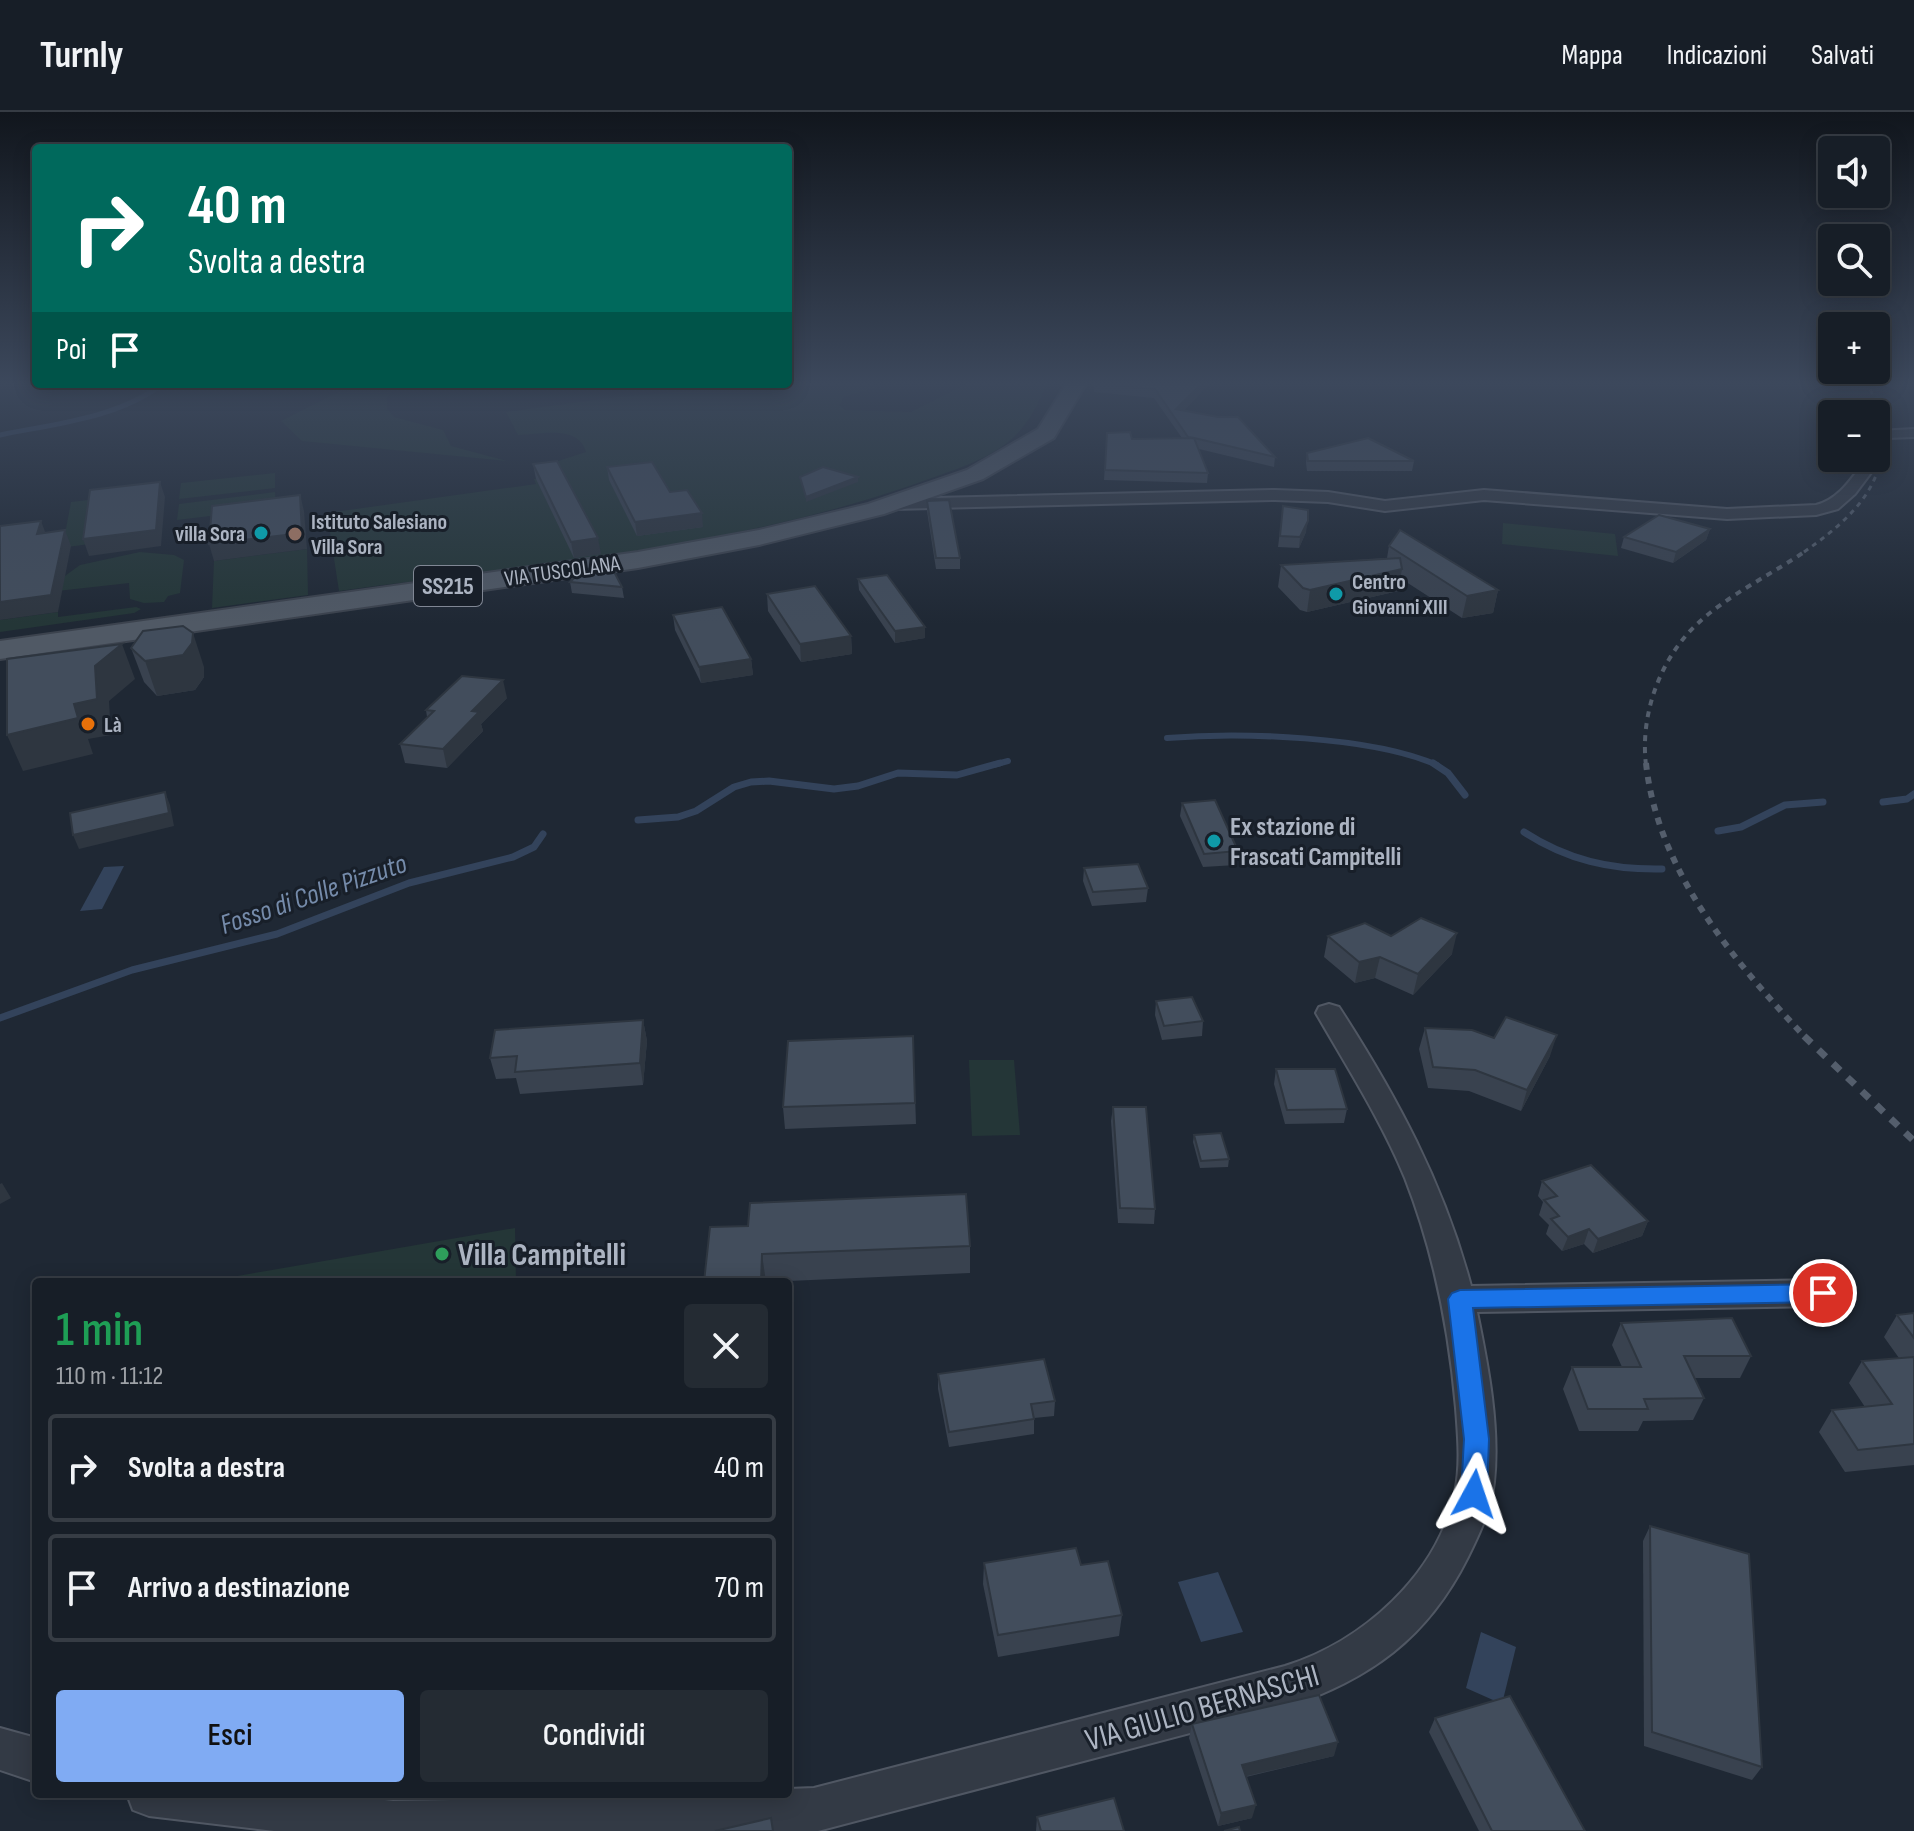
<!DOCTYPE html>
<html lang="it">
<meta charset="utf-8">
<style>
:root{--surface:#171e27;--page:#242b33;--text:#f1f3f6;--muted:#9ea2a7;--line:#363c44;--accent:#80abf3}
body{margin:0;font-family:"Sofia Sans Condensed",sans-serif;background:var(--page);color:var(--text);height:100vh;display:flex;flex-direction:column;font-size:30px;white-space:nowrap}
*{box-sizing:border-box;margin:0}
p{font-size:26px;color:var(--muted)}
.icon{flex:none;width:44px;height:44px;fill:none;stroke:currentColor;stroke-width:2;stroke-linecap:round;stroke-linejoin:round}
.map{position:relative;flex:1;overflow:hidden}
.side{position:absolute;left:32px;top:1166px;width:760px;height:520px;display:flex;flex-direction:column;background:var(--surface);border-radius:8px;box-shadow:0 4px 20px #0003,0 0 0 2px var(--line)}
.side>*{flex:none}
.guide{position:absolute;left:32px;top:32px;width:760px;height:244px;border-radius:8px;box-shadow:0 4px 20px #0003,0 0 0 2px var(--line);background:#00695c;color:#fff;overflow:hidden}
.controls{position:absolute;left:1818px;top:24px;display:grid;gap:16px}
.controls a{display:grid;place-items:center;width:72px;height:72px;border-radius:8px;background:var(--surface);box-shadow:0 4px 20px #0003,0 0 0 2px var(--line);font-size:40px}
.pin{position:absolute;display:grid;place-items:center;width:68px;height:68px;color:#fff;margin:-34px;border:4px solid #fff;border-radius:50%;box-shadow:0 2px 8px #0007}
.me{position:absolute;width:88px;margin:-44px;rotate:5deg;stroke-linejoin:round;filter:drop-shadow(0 0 6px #0008)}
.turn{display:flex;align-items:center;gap:28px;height:168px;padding:0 24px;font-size:36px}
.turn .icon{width:104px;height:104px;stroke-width:2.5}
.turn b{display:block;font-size:56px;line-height:68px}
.then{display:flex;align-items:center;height:76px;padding:0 24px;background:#0003;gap:16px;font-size:30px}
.round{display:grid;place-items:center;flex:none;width:84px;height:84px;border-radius:8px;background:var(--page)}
.headline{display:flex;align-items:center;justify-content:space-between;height:136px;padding:0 24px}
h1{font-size:48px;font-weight:600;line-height:60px;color:#1e9e55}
.cta{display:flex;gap:16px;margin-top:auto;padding:16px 24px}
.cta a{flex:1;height:92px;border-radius:8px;background:var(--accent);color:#111;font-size:32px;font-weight:600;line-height:92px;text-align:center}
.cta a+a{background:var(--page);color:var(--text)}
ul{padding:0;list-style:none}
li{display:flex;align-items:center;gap:24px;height:108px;margin:0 16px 12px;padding:0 8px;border:4px solid var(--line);border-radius:8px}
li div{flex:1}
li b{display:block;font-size:30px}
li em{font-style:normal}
header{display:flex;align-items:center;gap:48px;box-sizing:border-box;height:112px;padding:0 40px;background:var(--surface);border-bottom:2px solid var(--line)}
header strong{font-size:38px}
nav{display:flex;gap:44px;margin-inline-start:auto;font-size:28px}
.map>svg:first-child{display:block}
.green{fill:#243637}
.water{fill:#33435b}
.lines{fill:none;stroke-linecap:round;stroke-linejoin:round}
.stream-far2{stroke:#33435b;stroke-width:5}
.stream-far1{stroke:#33435b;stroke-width:6}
.stream{stroke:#33435b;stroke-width:7}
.street-casing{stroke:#505763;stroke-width:4}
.primary-casing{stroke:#3c434e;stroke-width:4}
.street{fill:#333a45;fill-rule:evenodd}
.primary{fill:#505965;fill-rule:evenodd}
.rail-far3{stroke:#545e6c;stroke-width:3;stroke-dasharray:5 5;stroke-linecap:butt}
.rail-far2{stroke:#545e6c;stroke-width:4;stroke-dasharray:6 6;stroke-linecap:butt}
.rail-far1{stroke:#545e6c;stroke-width:6;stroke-dasharray:7 7;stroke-linecap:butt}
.rail{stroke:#545e6c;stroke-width:7;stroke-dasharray:10 10;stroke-linecap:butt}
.wall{fill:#39424f}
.shaded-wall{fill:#2e3640}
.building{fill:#424d5c;stroke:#2e3640;stroke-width:2}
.route{fill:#1a73e8;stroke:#114b97;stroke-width:2}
.culture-dot{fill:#0f9aa8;stroke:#181f29;stroke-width:3}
.education-dot{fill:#8d6e63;stroke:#181f29;stroke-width:3}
.food-dot{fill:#e8710a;stroke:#181f29;stroke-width:3}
.leisure-dot{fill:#2e9e5b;stroke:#181f29;stroke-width:3}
.labels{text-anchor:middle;stroke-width:6;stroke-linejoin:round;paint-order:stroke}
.far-poi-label{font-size:22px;font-weight:bold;fill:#acb4c2;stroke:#181f29;text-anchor:start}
.far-street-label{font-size:22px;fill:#acb4c2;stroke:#181f29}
.shield{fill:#181f29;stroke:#808794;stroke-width:2}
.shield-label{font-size:24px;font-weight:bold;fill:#acb4c2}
.poi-label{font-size:26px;font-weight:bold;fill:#acb4c2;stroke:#181f29;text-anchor:start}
.water-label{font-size:28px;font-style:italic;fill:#758baa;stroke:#181f29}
.near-poi-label{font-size:32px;font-weight:bold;fill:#acb4c2;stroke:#181f29;text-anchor:start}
.near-street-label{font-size:32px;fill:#acb4c2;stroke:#181f29}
</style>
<header>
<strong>Turnly</strong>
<nav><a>Mappa</a><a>Indicazioni</a><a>Salvati</a></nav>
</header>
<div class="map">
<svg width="1914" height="1719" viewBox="0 0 1914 1719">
<rect width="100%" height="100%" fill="#1f2834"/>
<g class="green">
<path d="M354,272H397L387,285V297L394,305L443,318L451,334L507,349L302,329L281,309Z"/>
<path d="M767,272H874L876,275L844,285L839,293L845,298L911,300L966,272H1047C1039,290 1030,309 1016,323C991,348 950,359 918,371C733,436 533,453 339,479L327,401L536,372L534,367L559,364L549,352L586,340C578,312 540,323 518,323L506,300L609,286Z"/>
<path d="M275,361V376L179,387L181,371Z"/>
<path d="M275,380L276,396L177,408L179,392Z"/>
<path d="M97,387L90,432L44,438L65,422L71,390Z"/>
<path d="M1503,411L1615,422L1618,444L1502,432Z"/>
<path d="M307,437L308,483L212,496L214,449Z"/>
<path d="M140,440L174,443L184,448L180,481L168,484L164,490L144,491L130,487L129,471L57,479L58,469L80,453Z"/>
<path d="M136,495L141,497L134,501L0,520V508L58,500V505Z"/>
<path d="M969,948H1014L1020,1023L972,1024Z"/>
<path d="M515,1116L516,1170H219L220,1167Z"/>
</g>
<g class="water">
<path d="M124,754L102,797L80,799L104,755Z"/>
<path d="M1218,1460L1243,1520L1201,1530L1178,1470Z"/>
<path d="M1481,1520L1516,1535L1502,1592L1466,1576Z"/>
</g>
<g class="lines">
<path class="stream-far2" d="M0,323C53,312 119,306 162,272"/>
<g class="stream-far1">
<path d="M1167,626C1240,620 1371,624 1437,653"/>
<path d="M993,653L1008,649"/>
</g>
<g class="stream">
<path d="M1433,651L1448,661L1465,683"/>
<path d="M1883,690L1907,687L1914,682"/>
<path d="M638,708L678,705L696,699L734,675L751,670L769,669L834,677L858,674L898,661L957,663L1000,651"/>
<path d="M1718,719L1741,715L1785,693L1823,690"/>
<path d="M1524,720C1567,748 1611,758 1662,757"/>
<path d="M0,906L132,858L277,822L409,771L513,745L534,735L543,722"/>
</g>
<g class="street-casing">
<g id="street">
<path d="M1914,317V325L1887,326L1876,334L1878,319Z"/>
<path d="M1876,342L1882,346L1855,382L1838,397L1816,403L1727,407L1484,388L1385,399L1328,390L1275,388L892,397L884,392L892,387L1275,378L1328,380L1385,389L1484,378L1727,397L1816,393C1840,387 1853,364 1867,346H1876Z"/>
<path d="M1329,892L1339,895C1396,983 1444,1072 1471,1174L1823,1168L1835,1172L1840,1181L1835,1190L1823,1194L1477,1200C1488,1253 1500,1315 1494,1370C1491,1397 1480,1421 1468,1445C1427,1527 1370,1567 1285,1596L818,1719H274L149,1704L133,1698L127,1682H336L393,1689L788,1682V1677L814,1676L1285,1554C1362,1530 1438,1463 1455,1380C1461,1353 1458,1324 1456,1296C1449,1217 1434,1140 1405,1066C1381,1008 1347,955 1316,901L1319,895Z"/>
<path d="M0,1616L36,1626V1670L0,1658Z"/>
</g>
</g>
<g class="primary-casing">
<path id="primary" d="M1066,272H1086L1054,326L983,367L884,402L759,433L638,456L0,547V529L638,440L759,418L868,392L967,358L1038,317Z"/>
</g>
<use href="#street" class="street"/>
<use href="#primary" class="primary"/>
<path class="rail-far3" d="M1804,440C1870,394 1903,351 1868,272"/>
<path class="rail-far2" d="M1646,653C1640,604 1659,549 1695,514C1727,483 1771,463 1807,438"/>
<path class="rail-far1" d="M1646,651C1657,758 1735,851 1806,926"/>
<path class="rail" d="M1804,924L1914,1029"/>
</g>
<g class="wall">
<path d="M1094,272H1209L1183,299L1275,345L1274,355L1199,337L1208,361L1207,371L1104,368L1107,321L1132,327L1182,326L1154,286L1094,280Z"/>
<path d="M1307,341L1414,349L1412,359H1307L1306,351Z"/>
<path d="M533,352L601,442L574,446L536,367Z"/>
<path d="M607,355L670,380L703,415L637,424L609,368Z"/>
<path d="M927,389L960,446V457H936L927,399Z"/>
<path d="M1283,394L1306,420L1299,436L1278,435Z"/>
<path d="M1710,417L1706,428L1673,451L1621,436L1624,425Z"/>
<path d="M1389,434L1498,478L1493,501L1462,506L1400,466L1398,479L1307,500L1300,498L1278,475L1281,453L1387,446Z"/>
<path d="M858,467L925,526L895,531L859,478Z"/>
<path d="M570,470L622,475L624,486L572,481Z"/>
<path d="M767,482L851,524L852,542L801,550L768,499Z"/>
<path d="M673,503L751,547L753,563L701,571L675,518Z"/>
<path d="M131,536L204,555V565L195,578L157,584L144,570Z"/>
<path d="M507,586L481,612L483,619L447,656L405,651L400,632L427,605L426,598Z"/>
<path d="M1182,691L1238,739L1236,753L1203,755L1180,704Z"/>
<path d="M1084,756L1148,776L1146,790L1092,794L1083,769Z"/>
<path d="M1328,824H1391L1452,842L1413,883L1375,866L1355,871L1324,845Z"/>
<path d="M1156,889L1203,909L1202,924L1162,928L1155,903Z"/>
<path d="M643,908L647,929L643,973L520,982L516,966L496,967L490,946Z"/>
<path d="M1425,916L1550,944L1521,999L1469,979L1428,976L1419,937Z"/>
<path d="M913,924L916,1012L785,1017L783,995Z"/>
<path d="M1276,957L1347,997L1344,1011L1285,1012L1274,972Z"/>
<path d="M1113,995L1155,1097L1154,1112L1118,1111L1111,1009Z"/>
<path d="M1194,1023L1229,1047L1228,1055L1200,1056L1193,1030Z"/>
<path d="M1542,1069L1648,1109L1642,1124L1593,1141L1584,1132L1562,1139L1546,1122L1549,1113L1539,1103L1543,1090L1538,1084Z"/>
<path d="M710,1115L970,1134V1161L766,1170H704Z"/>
<path d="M1914,1201V1353L1845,1360L1819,1320L1832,1298L1865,1295L1849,1271L1862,1249L1899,1246L1884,1225L1897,1203Z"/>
<path d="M1621,1211L1751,1244L1740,1266H1694L1704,1286L1693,1308L1643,1309L1638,1319H1579L1563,1277L1572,1255H1622L1612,1233Z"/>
<path d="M938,1262L1055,1289L1054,1304L1034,1306V1322L949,1335L938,1277Z"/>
<path d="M1650,1414L1762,1655L1752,1668L1644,1634L1643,1429Z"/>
<path d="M984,1451L1081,1453L1122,1503L1119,1524L998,1545L983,1472Z"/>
<path d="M1435,1606L1585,1719H1479L1429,1620Z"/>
<path d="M1192,1612L1334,1644L1246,1665L1252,1706L1218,1714L1189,1626Z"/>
<path d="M1037,1705L1124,1719H1036Z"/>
</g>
<g class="shaded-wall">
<path d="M1201,272H1209L1176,307V297Z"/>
<path d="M858,365V370L806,390V385Z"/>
<path d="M160,370L165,385L161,434L89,444L83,427Z"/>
<path d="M300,383L304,399L307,437L214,449L209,432Z"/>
<path d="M702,401L703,415L637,424L635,410Z"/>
<path d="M41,409L47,425L37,422Z"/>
<path d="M1308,409L1306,420L1299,436L1300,425Z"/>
<path d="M1710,417L1706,428L1673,451L1676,440Z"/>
<path d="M65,418L71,434L58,500L0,508V490Z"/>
<path d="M598,426L601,442L574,446L571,430Z"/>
<path d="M1402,457L1398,479L1307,500L1310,478Z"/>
<path d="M1498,478L1493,501L1462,506L1467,484Z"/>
<path d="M925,515V526L895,531V519Z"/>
<path d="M193,521L204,555V565L195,578L157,584L145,549Z"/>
<path d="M851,524L852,542L801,550L800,532Z"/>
<path d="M122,532L135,567L109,589L111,623L88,627L93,642L23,659L7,623Z"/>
<path d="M751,547L753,563L701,571L699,555Z"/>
<path d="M503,568L507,586L481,612L483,619L447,656L443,637L472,599Z"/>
<path d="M165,680L170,693L174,714L79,737L73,723Z"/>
<path d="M1457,821L1452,842L1413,883L1418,862Z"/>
<path d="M1380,845L1375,866L1355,871L1359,850Z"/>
<path d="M643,908L647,929L643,973L640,951Z"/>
<path d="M1557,923L1550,944L1521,999L1527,978Z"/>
<path d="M2,1071L11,1086L0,1092V1072Z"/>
<path d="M1648,1109L1642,1124L1593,1141L1598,1127Z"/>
<path d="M1589,1117L1584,1132L1562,1139L1568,1125Z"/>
<path d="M762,1142L766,1170H761Z"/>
<path d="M1338,1630L1334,1644L1238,1666L1242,1653Z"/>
<path d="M1256,1693L1252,1706L1218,1714L1221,1701Z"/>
</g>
<g class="building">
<path d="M1098,272H1201L1176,297L1218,305H1238L1275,345L1194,326L1208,361L1105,358L1107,321L1130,320L1132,327L1194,326L1188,325L1155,277Z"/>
<path d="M1368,326L1414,349H1308L1307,341Z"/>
<path d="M557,349L598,426L571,430L533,352Z"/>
<path d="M652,350L670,380L687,378L702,401L635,410L607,355Z"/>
<path d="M823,355L858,365L806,385L800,365Z"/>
<path d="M160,370L156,418L83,427L90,378Z"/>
<path d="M300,383L302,421L209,432L212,394Z"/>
<path d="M949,388L960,446H936L927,389Z"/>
<path d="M1283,394L1308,398V409L1300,425L1280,424Z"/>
<path d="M1659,403L1710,417L1676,440L1624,425Z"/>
<path d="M41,409L37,422L65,418L51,483L0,490V414Z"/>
<path d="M1400,418L1498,478L1467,484L1389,434Z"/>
<path d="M1400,446L1402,457L1310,478L1303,476L1281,453Z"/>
<path d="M610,452L622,475L570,470L583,458Z"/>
<path d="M887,463L925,515L895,519L858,467Z"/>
<path d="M815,474L851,524L800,532L767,482Z"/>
<path d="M722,495L751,547L699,555L673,503Z"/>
<path d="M183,514L193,521L192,531L183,543L145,549L131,536L143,519Z"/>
<path d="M122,532L95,554L97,587L74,592L78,606L7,623V547Z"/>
<path d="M462,564L503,568L472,599L479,600L443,637L400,632L434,599L426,598Z"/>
<path d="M165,680L169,701L73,723L70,701Z"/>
<path d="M1215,688L1238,739L1204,742L1182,691Z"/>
<path d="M1138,752L1148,776L1093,780L1084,756Z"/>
<path d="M1421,806L1457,821L1418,862L1380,845L1359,850L1328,824L1365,811L1391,824Z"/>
<path d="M1192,885L1203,909L1164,914L1156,889Z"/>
<path d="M1506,905L1557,923L1527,978L1475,958L1433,955L1425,916L1472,918L1494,926Z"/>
<path d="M643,908L640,951L515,960L517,944L490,946L495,918Z"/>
<path d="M913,924L915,991L783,995L788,929Z"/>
<path d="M1276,957H1335L1347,997L1287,998Z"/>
<path d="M1113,995H1146L1155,1097L1120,1096Z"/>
<path d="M1221,1021L1229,1047L1201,1049L1194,1023Z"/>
<path d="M1591,1053L1648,1109L1598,1127L1589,1117L1568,1125L1551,1107L1559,1104L1544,1088L1557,1084L1542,1069Z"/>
<path d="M966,1082L970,1134L762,1142L761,1170H704L710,1115L748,1114L750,1091Z"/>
<path d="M1914,1201V1226L1897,1203Z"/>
<path d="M1732,1206L1751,1244H1684L1704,1286L1644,1287L1648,1297H1588L1572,1255H1641L1621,1211Z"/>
<path d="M1914,1245V1332L1858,1338L1832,1298L1892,1292L1862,1249Z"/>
<path d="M1044,1247L1055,1289L1031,1292L1034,1307L949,1320L938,1262Z"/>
<path d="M1650,1414L1749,1442L1762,1655L1652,1620Z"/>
<path d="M1076,1436L1081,1453L1108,1449L1122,1503L998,1523L984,1451Z"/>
<path d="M1319,1583L1338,1630L1242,1653L1256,1693L1221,1701L1192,1612Z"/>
<path d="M1510,1584L1585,1719H1492L1435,1606Z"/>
<path d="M1114,1686L1124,1719H1041L1037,1705Z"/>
<path d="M771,1706L773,1719H715Z"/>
<path d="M1239,1715L1240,1719H1224Z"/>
</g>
<linearGradient id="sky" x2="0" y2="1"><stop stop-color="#11161d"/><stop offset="0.53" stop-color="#3c485c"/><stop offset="1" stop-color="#3c485c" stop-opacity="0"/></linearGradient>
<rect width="1914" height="512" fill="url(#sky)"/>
<path class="route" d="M1823,1172L1831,1174L1835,1181L1831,1187L1823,1190L1473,1196L1489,1327L1487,1382L1483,1390L1474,1394L1465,1390L1461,1382L1464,1327L1448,1187L1452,1181L1460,1178Z"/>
<g class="culture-dot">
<circle cx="261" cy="421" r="8"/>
<circle cx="1336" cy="482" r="8"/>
<circle cx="1214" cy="729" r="8"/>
</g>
<circle class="education-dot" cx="295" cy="422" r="8"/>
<circle class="food-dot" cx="88" cy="612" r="8"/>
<circle class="leisure-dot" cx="442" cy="1142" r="8"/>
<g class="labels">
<g class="far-poi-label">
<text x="311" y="417">Istituto Salesiano<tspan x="311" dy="25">Villa Sora</tspan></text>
<text x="245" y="429" text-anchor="end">villa Sora</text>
<text x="1352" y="477">Centro<tspan x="1352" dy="25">Giovanni XIII</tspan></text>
<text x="104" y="620">Là</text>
</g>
<g class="far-street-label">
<text transform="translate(562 458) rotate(-8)" y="8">VIA TUSCOLANA</text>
</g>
<rect class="shield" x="414" y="454" width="68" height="40" rx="6"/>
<g class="shield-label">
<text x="448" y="482">SS215</text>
</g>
<g class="poi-label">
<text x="1230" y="723">Ex stazione di<tspan x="1230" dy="30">Frascati Campitelli</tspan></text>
</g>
<g class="water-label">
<text transform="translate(313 781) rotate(-19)" y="10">Fosso di Colle Pizzuto</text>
</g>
<g class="near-poi-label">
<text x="458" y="1153">Villa Campitelli</text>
</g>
<g class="near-street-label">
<text transform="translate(1202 1595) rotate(-16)" y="11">VIA GIULIO BERNASCHI</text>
</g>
</g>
</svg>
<div class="controls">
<a><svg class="icon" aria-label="sound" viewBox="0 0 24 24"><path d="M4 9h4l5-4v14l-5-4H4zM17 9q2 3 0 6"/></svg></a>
<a><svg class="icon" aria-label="search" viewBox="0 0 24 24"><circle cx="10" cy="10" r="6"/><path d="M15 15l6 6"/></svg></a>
<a>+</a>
<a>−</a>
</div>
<div class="pin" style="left:1823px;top:1181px;background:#d93025"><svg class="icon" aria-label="arrive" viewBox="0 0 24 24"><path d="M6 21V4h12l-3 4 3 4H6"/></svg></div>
<svg class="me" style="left:1474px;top:1382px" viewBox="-20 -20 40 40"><path d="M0-17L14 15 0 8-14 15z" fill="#1a73e8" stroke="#fff" stroke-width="4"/></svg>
<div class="guide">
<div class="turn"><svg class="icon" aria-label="right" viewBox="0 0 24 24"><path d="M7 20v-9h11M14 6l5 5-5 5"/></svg><div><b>40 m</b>Svolta a destra</div></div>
<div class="then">Poi<svg class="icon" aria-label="arrive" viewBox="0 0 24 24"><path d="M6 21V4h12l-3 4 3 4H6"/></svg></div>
</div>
<section class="side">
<div class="headline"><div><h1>1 min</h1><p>110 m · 11:12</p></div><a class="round"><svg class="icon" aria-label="close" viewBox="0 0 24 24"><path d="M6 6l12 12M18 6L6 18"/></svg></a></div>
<ul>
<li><svg class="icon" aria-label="right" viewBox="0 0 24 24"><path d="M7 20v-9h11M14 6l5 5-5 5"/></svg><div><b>Svolta a destra</b></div><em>40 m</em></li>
<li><svg class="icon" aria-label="arrive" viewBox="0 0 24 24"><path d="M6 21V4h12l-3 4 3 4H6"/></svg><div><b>Arrivo a destinazione</b></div><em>70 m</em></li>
</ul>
<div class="cta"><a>Esci</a><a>Condividi</a></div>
</section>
</div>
